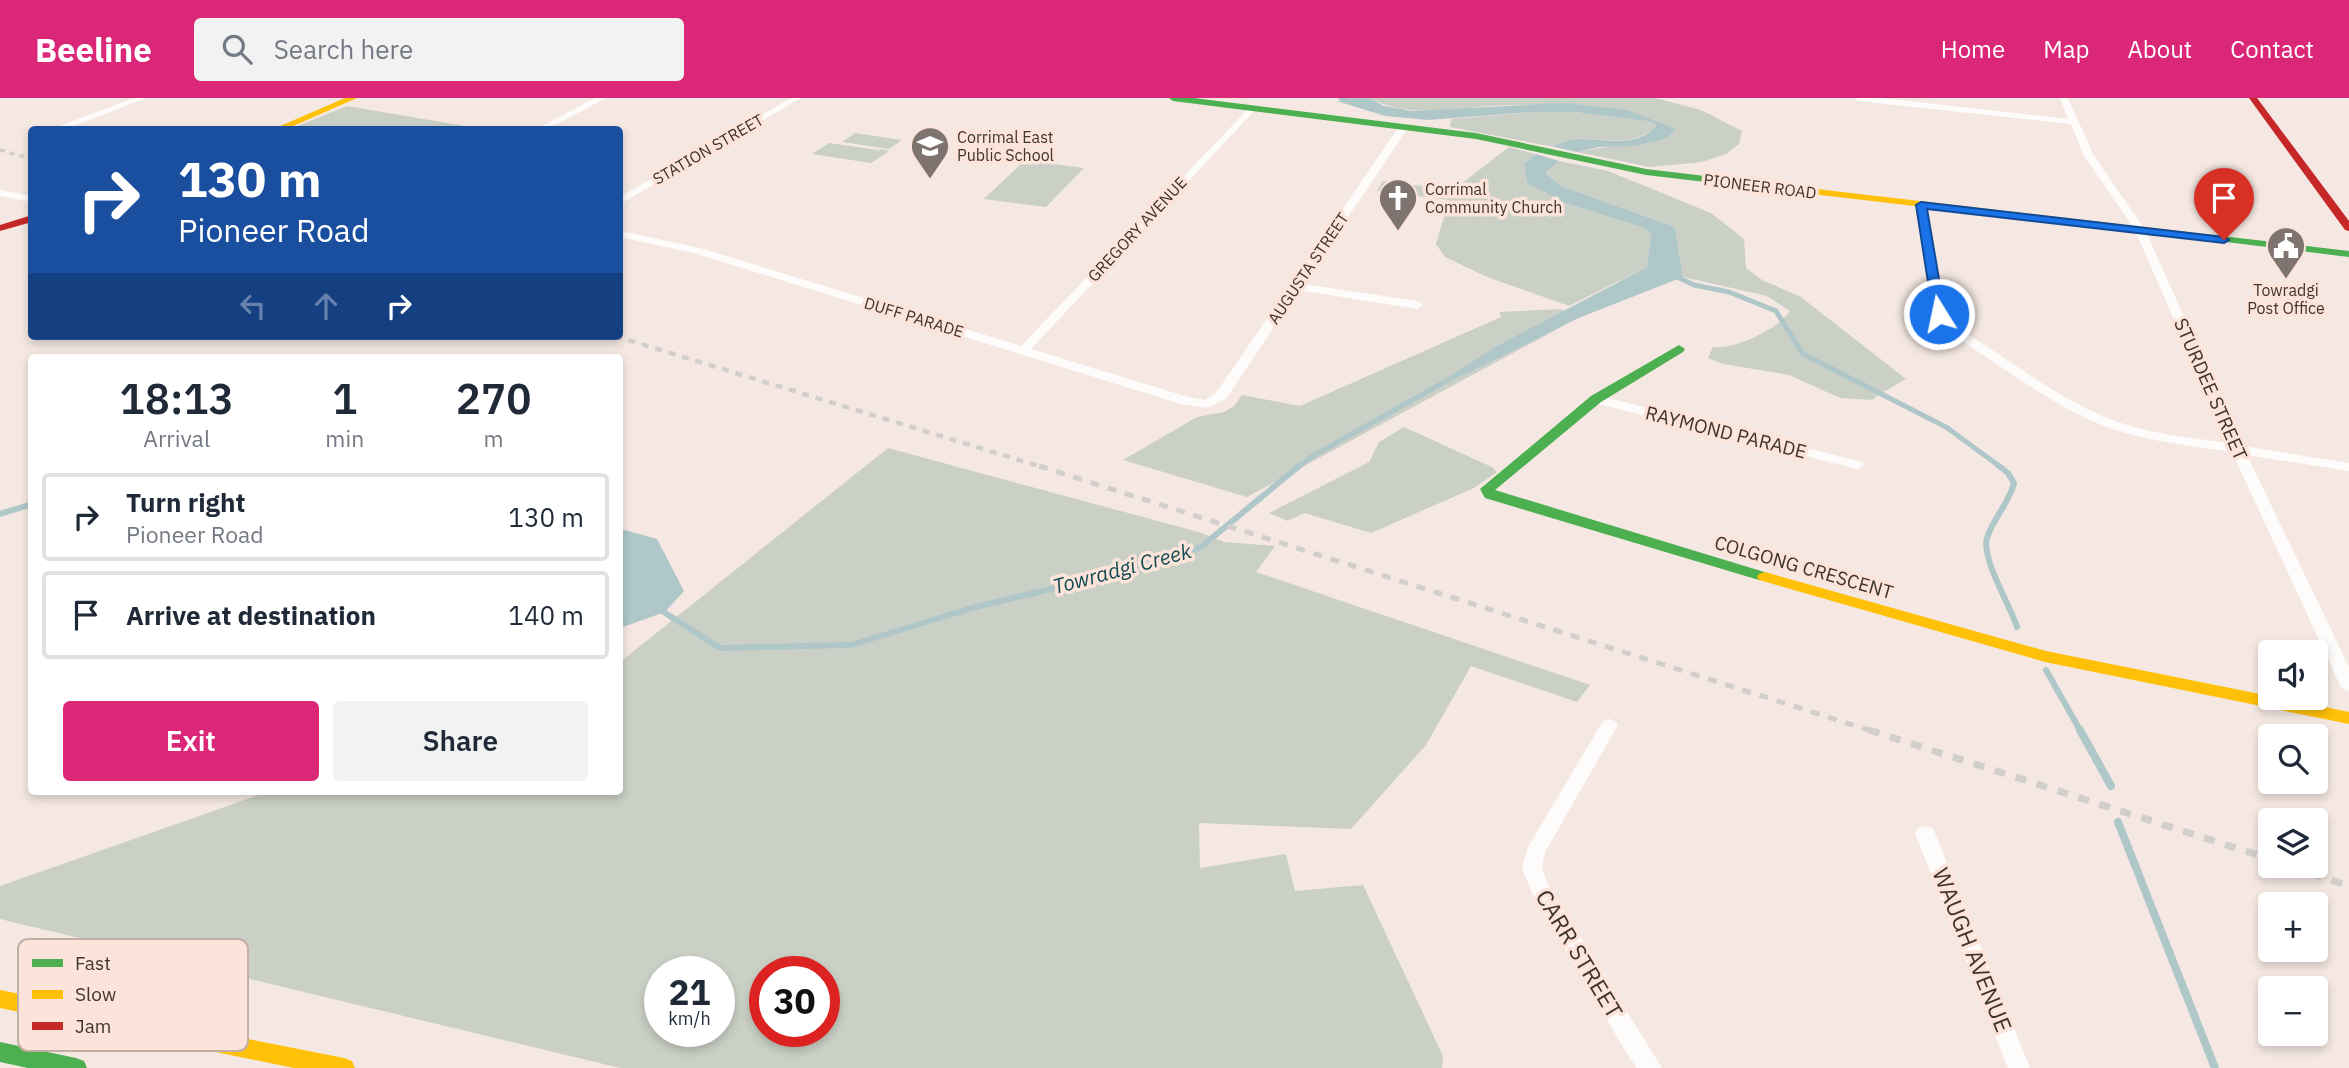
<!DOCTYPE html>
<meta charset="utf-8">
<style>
:root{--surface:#fff;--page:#f2f2f3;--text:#1f2937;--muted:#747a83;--line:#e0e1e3;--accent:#db2777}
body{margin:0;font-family:"IBM Plex Sans",sans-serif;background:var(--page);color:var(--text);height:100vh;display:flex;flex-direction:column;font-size:26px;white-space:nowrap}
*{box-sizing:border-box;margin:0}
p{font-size:23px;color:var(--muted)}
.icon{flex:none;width:38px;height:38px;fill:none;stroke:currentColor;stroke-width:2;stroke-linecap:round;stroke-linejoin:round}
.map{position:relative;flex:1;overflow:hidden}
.panel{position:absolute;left:28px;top:256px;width:595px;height:441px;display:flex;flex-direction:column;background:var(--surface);border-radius:7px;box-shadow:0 4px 10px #0003}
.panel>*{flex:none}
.top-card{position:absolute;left:28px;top:28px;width:595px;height:214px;border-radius:7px;box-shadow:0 4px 10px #0003;background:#1a4fa0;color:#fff;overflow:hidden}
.buttons{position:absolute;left:2258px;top:542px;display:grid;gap:14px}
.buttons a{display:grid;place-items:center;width:70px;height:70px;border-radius:7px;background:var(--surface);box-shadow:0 4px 10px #0003;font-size:35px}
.speed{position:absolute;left:644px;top:858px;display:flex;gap:14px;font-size:35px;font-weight:700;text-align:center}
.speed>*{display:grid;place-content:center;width:91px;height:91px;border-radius:50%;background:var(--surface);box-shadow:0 4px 10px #0003;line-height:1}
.speed small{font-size:18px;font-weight:400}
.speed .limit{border:10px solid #d22;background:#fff;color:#111}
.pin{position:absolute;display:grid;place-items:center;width:60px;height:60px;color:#fff;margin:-72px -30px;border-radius:50% 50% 50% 0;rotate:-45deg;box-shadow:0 0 7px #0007}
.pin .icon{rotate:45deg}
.me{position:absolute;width:77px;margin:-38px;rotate:350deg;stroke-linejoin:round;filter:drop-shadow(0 0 5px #0008)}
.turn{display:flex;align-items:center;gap:24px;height:147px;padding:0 35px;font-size:32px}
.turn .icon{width:91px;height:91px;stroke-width:2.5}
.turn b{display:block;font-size:49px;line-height:60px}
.lanes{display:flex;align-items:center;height:66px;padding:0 35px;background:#0003;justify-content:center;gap:35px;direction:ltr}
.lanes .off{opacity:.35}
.eta{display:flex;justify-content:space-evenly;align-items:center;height:119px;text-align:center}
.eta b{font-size:42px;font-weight:600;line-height:49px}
.primary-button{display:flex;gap:14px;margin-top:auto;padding:14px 35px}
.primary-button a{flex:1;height:80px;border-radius:7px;background:var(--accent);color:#fff;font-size:28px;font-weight:600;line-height:80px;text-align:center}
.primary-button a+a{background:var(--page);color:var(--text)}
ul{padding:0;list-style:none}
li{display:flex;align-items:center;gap:21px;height:88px;margin:0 14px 10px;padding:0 21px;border:4px solid var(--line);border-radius:7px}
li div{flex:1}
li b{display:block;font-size:26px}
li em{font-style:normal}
header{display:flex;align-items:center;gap:42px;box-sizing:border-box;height:98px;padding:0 35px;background:var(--accent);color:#fff}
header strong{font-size:33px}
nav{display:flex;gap:38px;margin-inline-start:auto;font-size:24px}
.search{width:490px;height:63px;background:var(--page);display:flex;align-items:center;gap:18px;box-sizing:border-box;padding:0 24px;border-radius:7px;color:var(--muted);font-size:26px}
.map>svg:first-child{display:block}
.green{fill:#cbd0c6;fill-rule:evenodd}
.water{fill:#afc7c9}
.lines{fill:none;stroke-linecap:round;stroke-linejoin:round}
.stream-far2{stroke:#afc7c9;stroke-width:5}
.stream-far1{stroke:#afc7c9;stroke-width:6}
.stream{stroke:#afc7c9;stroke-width:8}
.street{fill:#fefcfb;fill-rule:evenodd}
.fast{fill:#4caf50;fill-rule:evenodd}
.slow{fill:#ffc107;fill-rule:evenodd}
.jam{fill:#c62828;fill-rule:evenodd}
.rail-far3{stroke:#d1cecc;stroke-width:3.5;stroke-dasharray:5 5;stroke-linecap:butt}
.rail-far2{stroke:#d1cecc;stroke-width:4.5;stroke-dasharray:7 7;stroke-linecap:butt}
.rail-far1{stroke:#d1cecc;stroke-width:5;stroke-dasharray:9 9;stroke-linecap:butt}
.rail{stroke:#d1cecc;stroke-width:7;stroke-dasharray:11 11;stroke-linecap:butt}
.route{fill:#1a73e8;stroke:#114b97;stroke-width:2}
.labels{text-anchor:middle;stroke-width:7;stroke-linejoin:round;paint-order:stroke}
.far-poi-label{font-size:16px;fill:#3e3430;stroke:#fde4da;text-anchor:start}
.far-street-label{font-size:16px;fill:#3e3430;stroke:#fde4da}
.street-label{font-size:19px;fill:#3e3430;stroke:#fde4da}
.water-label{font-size:21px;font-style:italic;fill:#104c52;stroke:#fde4da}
.near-street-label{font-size:23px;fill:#3e3430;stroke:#fde4da}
.key{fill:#fde4da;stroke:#c4afa7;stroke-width:2}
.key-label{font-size:19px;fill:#3e3430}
</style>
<header>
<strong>Beeline</strong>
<div class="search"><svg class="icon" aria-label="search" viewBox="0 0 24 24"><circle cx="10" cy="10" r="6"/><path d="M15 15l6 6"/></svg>Search here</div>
<nav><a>Home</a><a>Map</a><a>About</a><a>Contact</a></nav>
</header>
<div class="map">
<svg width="2349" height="970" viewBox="0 0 2349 970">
<rect width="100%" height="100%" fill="#f5e8e2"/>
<g class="green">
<path d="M1369,0H1655L1701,12L1742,33L1739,46L1726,56L1702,64L1650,69L1577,54C1606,48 1636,47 1665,41L1653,23C1609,18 1563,7 1518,7C1469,6 1414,24 1369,0Z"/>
<path d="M347,8L482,31H290Z"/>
<path d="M1534,14H1574L1653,24L1656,28C1626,58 1581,28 1554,49L1450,29L1451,21Z"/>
<path d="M855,35L902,42L889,51L842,44Z"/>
<path d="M829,45L878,52L875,55L881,51L889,53L871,65L812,56Z"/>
<path d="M1509,49L1536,56L1524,66L1527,85L1645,129L1651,137L1647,169L1569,208L1487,179L1445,159L1436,146L1449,102L1377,93L1383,83L1453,92Z"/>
<path d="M1025,62L1084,70L1046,109L984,101Z"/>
<path d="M1559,63L1608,73L1711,115L1744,141L1746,170L1762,182L1801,199L1906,281L1883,294L1846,277L1881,295L1872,302L1840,300L1789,277L1724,266L1708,260L1713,249C1735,252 1778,231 1790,213L1767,198L1683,179L1675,129L1561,88L1545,75Z"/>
<path d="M1561,211L1576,221L1247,399L1123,362L1197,319L1224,314L1234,308L1242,297L1300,308L1501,219L1499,214Z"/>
<path d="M1404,329L1492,369L1497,374L1474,390L1371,435L1304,415L1288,423L1269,415L1369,364L1379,344Z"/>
<path d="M888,350L1202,435L1224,444L1275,448L1256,474L1590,587L1577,604L1471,568L1426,647L1351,731L1199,725L1200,770L1286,756L1295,793L1363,787L1443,958L1442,970H620L0,821V788L270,693H620V564ZM660,873H719V933H660ZM824,873V933H765V873Z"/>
</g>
<g class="water">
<path d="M1338,0H1369L1384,8L1412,13L1564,5L1627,12L1676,31L1665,41L1634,48L1599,49L1577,54L1554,49C1581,28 1628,59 1656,28L1653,24L1574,14H1534L1428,22L1385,18L1340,4Z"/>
<path d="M1536,56L1559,63L1545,75L1561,88L1675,129L1683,179L1576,221L1464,277L1453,276L1497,248L1647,169L1651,137L1645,130L1566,105L1527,85L1524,66Z"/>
<path d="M620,424L621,431L657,441L684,493L665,514L620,530Z"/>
</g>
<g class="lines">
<g class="stream-far2">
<path d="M1673,177L1694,187L1729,194L1776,213L1803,256L1946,329L2002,370"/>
<path d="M1297,370L1311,359L1464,273"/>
</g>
<g class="stream-far1">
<path d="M1999,368L2008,375L2014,385C2009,406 1993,420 1987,440C1981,460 2010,507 2017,529"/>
<path d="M0,416L32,406"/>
<path d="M659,511L720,550L851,547L972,510L1117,475L1201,449L1299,368"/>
<path d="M2046,572L2081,634"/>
</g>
<g class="stream">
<path d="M2080,632L2111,688"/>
<path d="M2118,724L2215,970"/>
</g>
<g class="street">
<path d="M134,0H146L63,32H49Z"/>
<path d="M595,0H606L546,32H534Z"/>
<path d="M791,0H801L620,106V99Z"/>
<path d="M1854,0H1882L2068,21L2060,0H2068L2093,56L2145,132L2242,348L2349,365V373L2247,357L2349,569V593L2343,591L2340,587L2232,354C2193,348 2153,344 2116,332C2069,317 2027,286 1986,259C1965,244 1942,234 1931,210L1916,107L1921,104L1926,107L1943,210C1953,231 1977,241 1995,254C2037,282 2079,312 2127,327C2159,337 2194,340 2228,345L2135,132L2083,56L2071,26L1858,3Z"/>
<path d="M1252,7L1255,8V12L1031,251L1188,299L1205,302L1216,295L1401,26L1404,25L1409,28L1303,186L1417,203L1423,207L1417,211L1299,192L1226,301L1207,310L1181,306L694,155L620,139V133L700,150L1021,248Z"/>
<path d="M0,92L32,98V104L0,98Z"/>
<path d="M1596,297L1862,364L1864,367L1857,371L1591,304V298Z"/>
<path d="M1609,621L1615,623L1618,627L1545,754L1542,770L1548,787L1662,970H1637L1629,959L1532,795L1522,770L1528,749L1603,623Z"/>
<path d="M1925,728L1932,730L1935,735L2030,970H2008L1915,735L1918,730Z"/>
</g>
<g class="fast">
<path d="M1169,0H1194L1476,35L1646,71L1748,83L1753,86L1748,89L1646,77L1476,41L1173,3Z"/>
<path d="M2205,136L2349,153V159L2201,141V137Z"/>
<path d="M1679,247L1685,251L1683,254L1601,304L1495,392L1771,476L1773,479L1771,482H1759L1485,400L1480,391L1591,298Z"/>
<path d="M0,944L76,960L84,963L87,970H28L0,964Z"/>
</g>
<g class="slow">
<path d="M345,0H357L284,32H271Z"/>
<path d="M1748,83L2205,136L2210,139L2205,142L1744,88V84Z"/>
<path d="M1765,474L2046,553L2270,598V600H2282L2349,614V626L2045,564L1759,482L1757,479L1759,476Z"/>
<path d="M0,892L344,960L352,963L355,970H294L0,910Z"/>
</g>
<g class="jam">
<path d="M2249,0H2257L2349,123V133L2345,132Z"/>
<path d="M32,117V124L0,133V127Z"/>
</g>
<path class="rail-far3" d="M0,52L32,61"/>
<path class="rail-far2" d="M615,238L1045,370"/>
<path class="rail-far1" d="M1039,368L1875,634"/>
<g class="rail">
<path d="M1869,632L2270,761"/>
<path d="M2290,768L2349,788"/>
</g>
</g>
<path class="route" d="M1921,104L2224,139L2229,142L2224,145L1927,111L1945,216L1939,220L1933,216L1916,107Z"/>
<defs>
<g id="school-pin" transform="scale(2.0125)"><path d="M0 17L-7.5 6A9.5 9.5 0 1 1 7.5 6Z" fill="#7e736e" stroke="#fde4da"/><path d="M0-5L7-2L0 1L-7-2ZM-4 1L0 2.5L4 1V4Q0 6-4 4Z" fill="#fff"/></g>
<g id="church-pin" transform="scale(2.0125)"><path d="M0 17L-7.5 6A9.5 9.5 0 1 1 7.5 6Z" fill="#7e736e" stroke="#fde4da"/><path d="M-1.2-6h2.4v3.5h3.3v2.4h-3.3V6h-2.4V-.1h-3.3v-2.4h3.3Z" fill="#fff"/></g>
<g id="civic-pin" transform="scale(2.0125)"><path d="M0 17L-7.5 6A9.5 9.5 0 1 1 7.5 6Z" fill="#7e736e" stroke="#fde4da"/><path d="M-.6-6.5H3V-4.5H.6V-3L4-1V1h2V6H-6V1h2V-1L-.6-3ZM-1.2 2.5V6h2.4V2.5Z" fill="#fff"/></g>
</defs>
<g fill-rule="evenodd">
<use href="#school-pin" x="930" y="48"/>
<use href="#church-pin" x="1398" y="100"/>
<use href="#civic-pin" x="2286" y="148"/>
</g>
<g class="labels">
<g class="far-poi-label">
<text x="957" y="45">Corrimal East<tspan x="957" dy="18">Public School</tspan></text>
<text x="1425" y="97">Corrimal<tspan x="1425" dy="18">Community Church</tspan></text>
<text x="2286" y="198" text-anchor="middle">Towradgi<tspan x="2286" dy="18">Post Office</tspan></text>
</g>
<g class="far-street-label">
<text transform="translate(708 51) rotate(-30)" y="6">STATION STREET</text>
<text transform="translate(1760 88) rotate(7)" y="6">PIONEER ROAD</text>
<text transform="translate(1137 131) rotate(-47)" y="6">GREGORY AVENUE</text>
<text transform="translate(1308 170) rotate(-56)" y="6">AUGUSTA STREET</text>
<text transform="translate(914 219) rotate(17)" y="6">DUFF PARADE</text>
</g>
<g class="street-label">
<text transform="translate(2211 291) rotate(66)" y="7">STURDEE STREET</text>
<text transform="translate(1726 334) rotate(14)" y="7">RAYMOND PARADE</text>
<text transform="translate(1804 469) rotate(16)" y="7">COLGONG CRESCENT</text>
</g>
<g class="water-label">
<text transform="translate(1122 471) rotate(-15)" y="7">Towradgi Creek</text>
</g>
<g class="near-street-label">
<text transform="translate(1972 852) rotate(68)" y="8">WAUGH AVENUE</text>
<text transform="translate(1579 856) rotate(59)" y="8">CARR STREET</text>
</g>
</g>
<rect x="18" y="841" width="230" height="112" rx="10" class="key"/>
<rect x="32" y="861" width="31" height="8" fill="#4caf50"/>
<rect x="32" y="892" width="31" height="9" fill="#ffc107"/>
<rect x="32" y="924" width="31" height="8" fill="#c62828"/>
<g class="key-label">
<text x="75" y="872">Fast</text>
<text x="75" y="903">Slow</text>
<text x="75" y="935">Jam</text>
</g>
</svg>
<div class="buttons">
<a><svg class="icon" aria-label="sound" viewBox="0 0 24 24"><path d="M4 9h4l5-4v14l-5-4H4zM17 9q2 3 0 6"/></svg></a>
<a><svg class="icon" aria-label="search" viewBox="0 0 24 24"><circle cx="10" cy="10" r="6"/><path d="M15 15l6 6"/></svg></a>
<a><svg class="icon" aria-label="layers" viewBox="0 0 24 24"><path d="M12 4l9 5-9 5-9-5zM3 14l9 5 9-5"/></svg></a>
<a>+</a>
<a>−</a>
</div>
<div class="speed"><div>21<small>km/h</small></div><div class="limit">30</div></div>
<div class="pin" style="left:2224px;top:142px;background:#d93025"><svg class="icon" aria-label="arrive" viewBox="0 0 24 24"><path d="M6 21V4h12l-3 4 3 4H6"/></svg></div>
<svg class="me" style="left:1939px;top:216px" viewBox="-20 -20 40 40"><circle r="17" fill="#1a73e8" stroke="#fff" stroke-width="3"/><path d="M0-11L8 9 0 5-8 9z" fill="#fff"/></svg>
<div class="top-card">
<div class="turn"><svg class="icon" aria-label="right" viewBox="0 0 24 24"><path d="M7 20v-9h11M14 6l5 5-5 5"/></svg><div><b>130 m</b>Pioneer Road</div></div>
<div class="lanes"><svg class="icon off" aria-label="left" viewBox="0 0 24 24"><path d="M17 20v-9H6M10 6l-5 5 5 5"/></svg><svg class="icon off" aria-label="ahead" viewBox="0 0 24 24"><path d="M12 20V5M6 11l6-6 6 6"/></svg><svg class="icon" aria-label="right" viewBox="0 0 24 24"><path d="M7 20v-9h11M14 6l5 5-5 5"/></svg></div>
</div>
<section class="panel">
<div class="eta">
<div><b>18:13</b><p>Arrival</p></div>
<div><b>1</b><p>min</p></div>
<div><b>270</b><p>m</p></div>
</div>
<ul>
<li><svg class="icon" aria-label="right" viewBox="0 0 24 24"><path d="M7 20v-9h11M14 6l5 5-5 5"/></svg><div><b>Turn right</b><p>Pioneer Road</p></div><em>130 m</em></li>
<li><svg class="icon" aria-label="arrive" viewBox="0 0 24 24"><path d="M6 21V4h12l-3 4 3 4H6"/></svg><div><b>Arrive at destination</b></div><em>140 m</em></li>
</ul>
<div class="primary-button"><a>Exit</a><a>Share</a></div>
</section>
</div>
